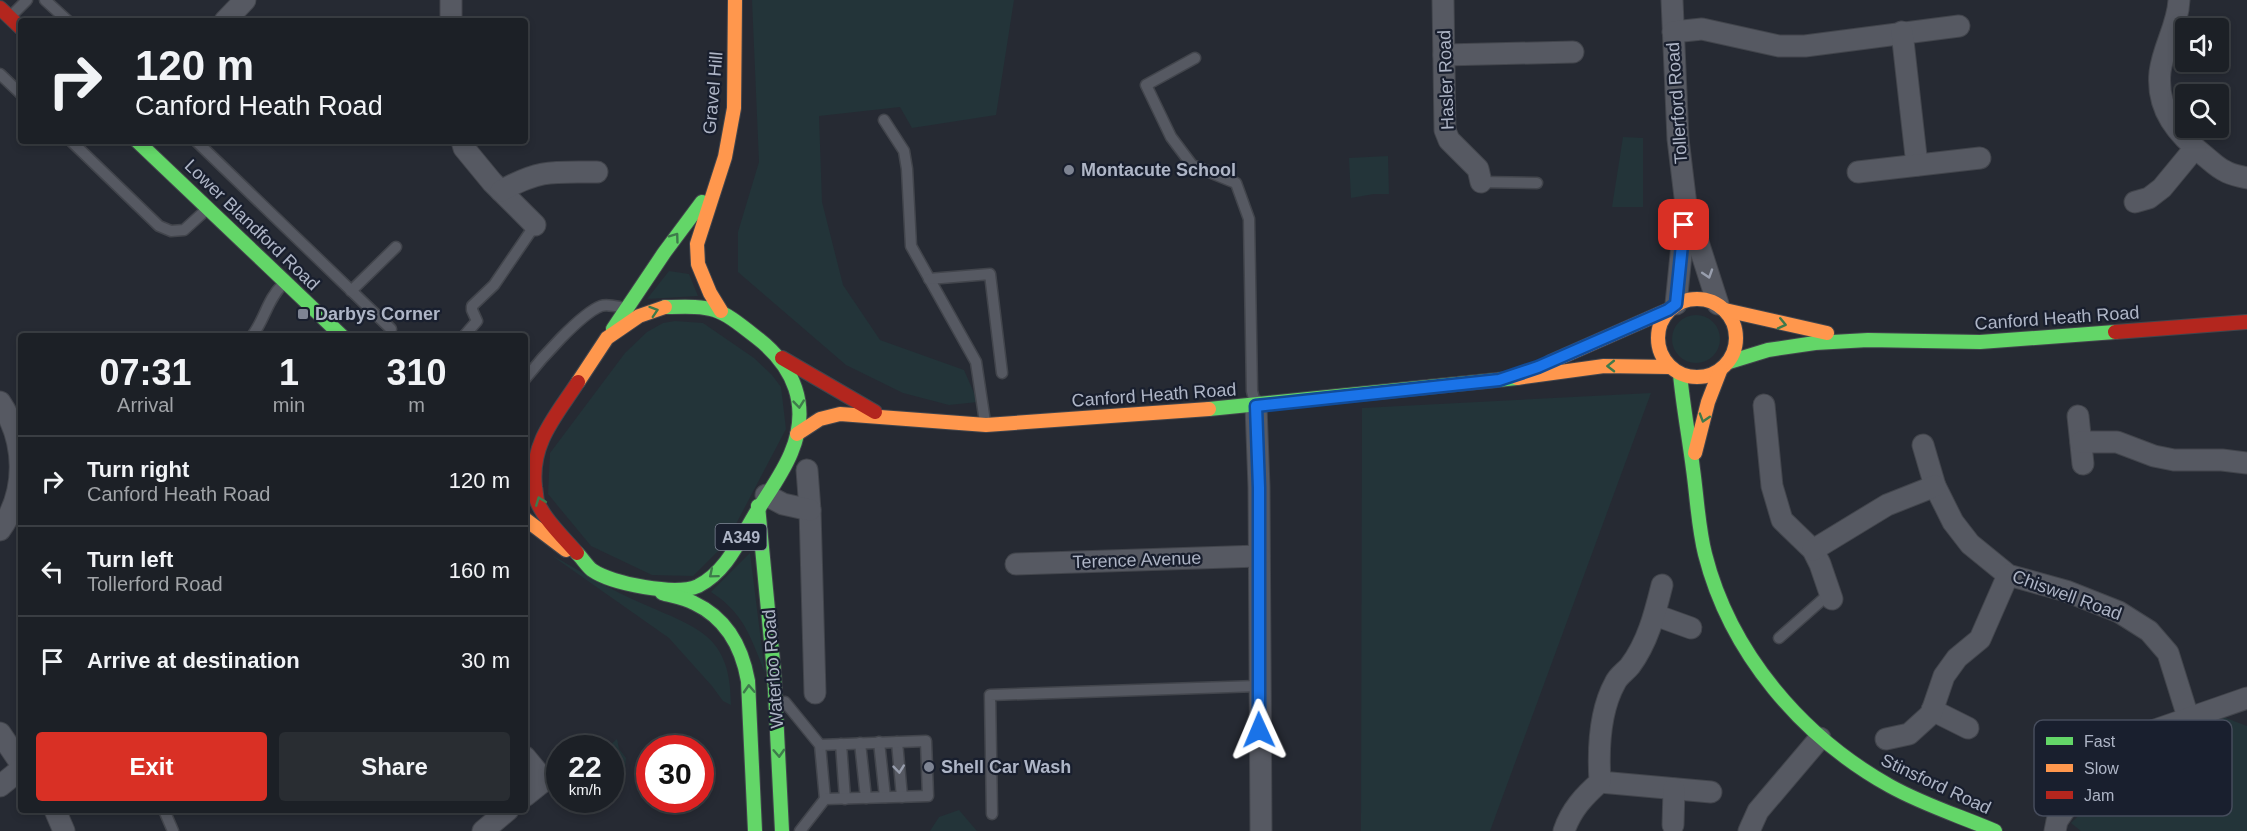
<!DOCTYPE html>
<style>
:root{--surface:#1c2026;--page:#292d32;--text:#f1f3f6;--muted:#a0a3a7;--line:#3a3e43;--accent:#d93025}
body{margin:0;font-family:Helvetica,sans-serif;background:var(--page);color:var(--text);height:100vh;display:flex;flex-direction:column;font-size:22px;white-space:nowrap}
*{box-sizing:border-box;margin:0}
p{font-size:20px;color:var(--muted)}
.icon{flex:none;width:33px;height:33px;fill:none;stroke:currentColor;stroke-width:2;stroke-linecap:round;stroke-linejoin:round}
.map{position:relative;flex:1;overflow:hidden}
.panel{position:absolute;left:18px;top:333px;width:510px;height:480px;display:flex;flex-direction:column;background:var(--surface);border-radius:6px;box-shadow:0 3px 9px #0003,0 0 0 2px var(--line)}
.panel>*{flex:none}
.top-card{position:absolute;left:18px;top:18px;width:510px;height:126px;border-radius:6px;box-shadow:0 3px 9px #0003,0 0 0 2px var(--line);background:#1c2026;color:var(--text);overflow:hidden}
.controls{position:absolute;left:2175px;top:18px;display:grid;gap:12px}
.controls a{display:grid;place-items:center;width:54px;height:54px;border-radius:6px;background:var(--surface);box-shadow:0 3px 9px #0003,0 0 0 2px var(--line);font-size:30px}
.speed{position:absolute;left:546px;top:735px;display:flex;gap:12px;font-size:30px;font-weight:700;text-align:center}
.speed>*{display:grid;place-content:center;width:78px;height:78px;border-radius:50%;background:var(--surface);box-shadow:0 3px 9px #0003,0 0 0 2px var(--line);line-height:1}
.speed small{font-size:15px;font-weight:400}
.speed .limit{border:9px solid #d22;background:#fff;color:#111}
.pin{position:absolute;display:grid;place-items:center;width:51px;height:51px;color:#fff;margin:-26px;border-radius:12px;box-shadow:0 3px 9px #0006}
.me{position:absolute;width:66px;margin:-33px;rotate:359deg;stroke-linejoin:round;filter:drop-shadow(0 0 4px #0008)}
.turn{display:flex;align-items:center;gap:21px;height:126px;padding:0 18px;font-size:27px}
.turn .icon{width:78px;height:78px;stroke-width:2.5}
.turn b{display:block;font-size:42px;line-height:51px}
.eta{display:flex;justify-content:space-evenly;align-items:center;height:102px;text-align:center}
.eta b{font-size:36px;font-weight:800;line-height:42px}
.button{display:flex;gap:12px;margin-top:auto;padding:12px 18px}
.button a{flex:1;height:69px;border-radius:6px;background:var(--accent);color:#fff;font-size:24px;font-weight:800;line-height:69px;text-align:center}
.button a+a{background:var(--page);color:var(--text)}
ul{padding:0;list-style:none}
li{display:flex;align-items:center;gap:18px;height:90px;padding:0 18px;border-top:2px solid var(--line)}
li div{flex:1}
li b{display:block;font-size:22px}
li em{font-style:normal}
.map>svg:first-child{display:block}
.green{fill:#233439}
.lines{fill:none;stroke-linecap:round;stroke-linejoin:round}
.lane-casing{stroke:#42454c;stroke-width:13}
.street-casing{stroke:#42454c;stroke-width:23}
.fast-casing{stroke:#42454c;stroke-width:16}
.slow-casing{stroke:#42454c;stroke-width:16}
.jam-casing{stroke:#42454c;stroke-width:16}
.lane{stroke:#565962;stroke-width:10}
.street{stroke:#565962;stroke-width:21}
.fast{stroke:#63d668;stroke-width:14}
.slow{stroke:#ff974d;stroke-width:14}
.jam{stroke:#b3261e;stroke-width:14}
.oneway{stroke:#3e7a4b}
.oneway2{stroke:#989ead}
.route-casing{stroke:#114b97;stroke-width:15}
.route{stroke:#1a73e8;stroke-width:10}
.poi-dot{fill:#7e8493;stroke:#191f2e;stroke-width:2}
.labels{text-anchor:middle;stroke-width:4.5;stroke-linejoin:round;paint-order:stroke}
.shield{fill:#191f2e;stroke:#818898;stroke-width:1.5}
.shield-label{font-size:16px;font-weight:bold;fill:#aeb5c6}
.street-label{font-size:18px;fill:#aeb5c6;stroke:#191f2e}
.poi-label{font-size:18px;font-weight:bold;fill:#aeb5c6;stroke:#191f2e;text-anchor:start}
.key{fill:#191f2e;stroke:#464c5c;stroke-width:1.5}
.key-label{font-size:16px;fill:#aeb5c6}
</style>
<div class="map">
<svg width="2247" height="831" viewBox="0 0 2247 831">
<rect width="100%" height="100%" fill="#262a33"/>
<g class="green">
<path d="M752,0H1014L996,115L912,128L900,107L819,116L822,202L843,285L880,340L964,370L978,402L949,405L903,393L846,365L738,272V232L759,162Z"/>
<path d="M1623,137L1643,138V207H1612Z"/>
<path d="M1388,156L1389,194H1374L1351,198L1349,158Z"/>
<path d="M669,271L689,274L698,296L647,299Z"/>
<circle cx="1696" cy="339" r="24"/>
<path d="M675,321L703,323L754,358L772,375L781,387L786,429L726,543L693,576L652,575L591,546L548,494L550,453L625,353L647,332L663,323Z"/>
<path d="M1651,393L1490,831H1361L1362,408Z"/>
<path d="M750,553L765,673C751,638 744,613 711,592Z"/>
<path d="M551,555C581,571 610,590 641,603C697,628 731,634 731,705L723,701L712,686L669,638Z"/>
<path d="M2218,715L2247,726V831H2081L2071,823C2117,779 2156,735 2218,715Z"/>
<path d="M617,739L619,749L626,758L625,768C617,771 619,776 620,783L611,789L610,748H607Z"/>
<path d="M959,810L977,831H1021H930L939,817Z"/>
</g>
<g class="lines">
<g class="lane-casing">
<g id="lane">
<path d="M45,0L68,21"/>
<path d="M12,15L27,0"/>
<path d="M1195,58L1146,85L1171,137L1192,165L1236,183L1249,219L1252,391L1255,403"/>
<path d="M0,74L21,94"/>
<path d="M884,120L904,151L907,169L911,246L976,362L985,422"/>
<path d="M71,141L159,226L171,231L184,230L206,210"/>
<path d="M196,141L391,329"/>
<path d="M1481,182L1537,183"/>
<path d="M929,279L990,274L1002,373"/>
<path d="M351,291L396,247"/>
<path d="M252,336C265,319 267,300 283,284"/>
<path d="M464,336L477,321L472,310V306L494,285L535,225"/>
<path d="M525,379C540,360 580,314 601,306C606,304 615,306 620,307"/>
<path d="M1779,638L1830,593"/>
<path d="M785,702L820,745L825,799"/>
<path d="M879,742L885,797"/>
<path d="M897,742L902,797"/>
<path d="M860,743L866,798"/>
<path d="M841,744L845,799"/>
<path d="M164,810L173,831"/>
<path d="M992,814L990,695L1258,686"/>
<path d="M800,831L825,799L928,796L926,741L820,745"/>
</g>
</g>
<g class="street-casing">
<g id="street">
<path d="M451,0V21"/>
<path d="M1443,0L1445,130L1449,140L1478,169L1481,182"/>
<path d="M1672,0L1678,139L1686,205L1676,304"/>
<path d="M2179,0C2178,25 2163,47 2160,72C2156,110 2178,135 2206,157C2212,162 2218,168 2225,171C2231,175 2240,176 2247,178"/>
<path d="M225,21L245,0"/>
<path d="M1673,32L1702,29L1779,46H1805L1959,26"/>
<path d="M1902,32L1917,165"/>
<path d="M1444,55L1573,52"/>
<path d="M462,141L464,148L492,182L535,225"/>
<path d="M1858,172L1980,158"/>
<path d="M501,191C540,169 554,172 597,172"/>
<path d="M2135,202L2149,198L2162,188L2195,148"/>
<path d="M1689,214L1718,304"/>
<path d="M0,402C26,441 28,491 0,530"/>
<path d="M1764,405L1772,486L1782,520L1813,550L1820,564L1832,599"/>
<path d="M1256,406L1259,487L1261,831"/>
<path d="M2078,416L2083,464"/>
<path d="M2081,442H2117L2154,456L2174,460H2222L2247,463"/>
<path d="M1923,445L1935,486L1953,522L1970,544L2008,575L2066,591L2119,612L2149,631L2168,653L2188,717"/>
<path d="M807,470L810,510L815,693"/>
<path d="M766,495L783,504L810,510"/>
<path d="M1813,550L1887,505L1935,486"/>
<path d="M1016,564L1259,556"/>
<path d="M1655,615L1691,628"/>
<path d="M1932,710L1968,728"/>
<path d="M0,733L21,764"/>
<path d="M1886,739L1909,734L1931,714L1944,676L1957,658L1980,639L2008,575"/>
<path d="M525,757L544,780"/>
<path d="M1600,782L1711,792"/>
<path d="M0,786L21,769"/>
<path d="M525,796L560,768"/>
<path d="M55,810L64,831"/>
<path d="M1673,825L1674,789"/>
<path d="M483,831L508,810"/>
<path d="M1564,831C1571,810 1584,796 1600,782C1598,750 1599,712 1615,683C1618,676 1625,672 1630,666C1648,642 1655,613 1662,585"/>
<path d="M1749,831L1758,811L1820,738"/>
<path d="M2055,831L2057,821L2092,769L2115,751L2155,730L2247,698"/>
</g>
</g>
<g class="fast-casing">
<g id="fast">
<path d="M137,141L342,336"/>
<path d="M613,329L664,253L702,202"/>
<path d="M1729,362L1768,350L1815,343L1868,340L1980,342L2115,332"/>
<path d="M1680,374C1683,406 1689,437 1693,469C1697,497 1698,526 1705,554C1730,653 1802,737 1890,786C1924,805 1960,816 1995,831"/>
<path d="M1209,409L1517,378"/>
<path d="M758,506L774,672L782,831"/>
<path d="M577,553C582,558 587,566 592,570C612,584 676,596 698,586C726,572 739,541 754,516C766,496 782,475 791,453C811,406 794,366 756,337C717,306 715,306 665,307"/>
<path d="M662,593C672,596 684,598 694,603C726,618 742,647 748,681L755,831"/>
</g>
</g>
<g class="slow-casing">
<g id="slow">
<circle cx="1697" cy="338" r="39"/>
<path d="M1725,310L1827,333"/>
<path d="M721,311L710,293L698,264L697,244L725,157L734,108L735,0"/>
<path d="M1550,362L1668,310"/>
<path d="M1517,378L1604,366L1669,367"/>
<path d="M578,382L607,338L639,316L665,307"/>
<path d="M797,434L820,419L840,414L986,425L1209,409"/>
<path d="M1695,453L1708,402L1720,371"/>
<path d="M525,519L566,550"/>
</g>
</g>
<g class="jam-casing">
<g id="jam">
<path d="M0,8L21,28"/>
<path d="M2115,332L2247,322"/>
<path d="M782,358L875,412"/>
<path d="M577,553C565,539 543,518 537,501C536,497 536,491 535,487C530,443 556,416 578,382"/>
</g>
</g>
<use href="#lane" class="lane"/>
<use href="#street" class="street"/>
<use href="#fast" class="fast"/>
<use href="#slow" class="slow"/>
<use href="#jam" class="jam"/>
</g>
<defs><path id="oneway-chevron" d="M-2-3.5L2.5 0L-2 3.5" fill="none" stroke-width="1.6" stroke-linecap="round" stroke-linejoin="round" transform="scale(1.5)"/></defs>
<g class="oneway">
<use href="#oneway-chevron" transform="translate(675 237) rotate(-54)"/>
<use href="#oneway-chevron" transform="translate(654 311) rotate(-18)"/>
<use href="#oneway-chevron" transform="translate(1782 324) rotate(13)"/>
<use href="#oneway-chevron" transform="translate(1611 366) rotate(179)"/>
<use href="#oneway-chevron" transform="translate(799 404) rotate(84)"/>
<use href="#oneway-chevron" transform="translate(1704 418) rotate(107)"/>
<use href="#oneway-chevron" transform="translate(540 501) rotate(-111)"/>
<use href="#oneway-chevron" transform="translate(713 574) rotate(140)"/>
<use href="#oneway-chevron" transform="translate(749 689) rotate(-93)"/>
<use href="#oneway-chevron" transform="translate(779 753) rotate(87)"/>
</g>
<g class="oneway2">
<use href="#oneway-chevron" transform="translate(1708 274) rotate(72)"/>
<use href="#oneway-chevron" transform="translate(899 769) rotate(84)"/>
</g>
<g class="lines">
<g class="route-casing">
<path id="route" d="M1259,730V488L1256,406L1499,380L1538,367L1668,310L1676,304L1684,225"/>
</g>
<use href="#route" class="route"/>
</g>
<g class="poi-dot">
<circle cx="1069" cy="170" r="6"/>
<rect x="297" y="308" width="12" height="12" rx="3"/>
<circle cx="929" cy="767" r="6"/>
</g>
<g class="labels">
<rect class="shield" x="715.5" y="524" width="51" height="26" rx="4.5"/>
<g class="shield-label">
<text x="741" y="543">A349</text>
</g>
<g class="street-label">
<text transform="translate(1446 80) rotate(-92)" y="6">Hasler Road</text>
<text transform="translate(713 93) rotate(-85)" y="6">Gravel Hill</text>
<text transform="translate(1677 103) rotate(-94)" y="6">Tollerford Road</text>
<text transform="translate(252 225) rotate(44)" y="6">Lower Blandford Road</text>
<text transform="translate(2057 318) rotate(-4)" y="6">Canford Heath Road</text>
<text transform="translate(1154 395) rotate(-4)" y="6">Canford Heath Road</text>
<text transform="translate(1137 560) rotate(-2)" y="6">Terence Avenue</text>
<text transform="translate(2067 595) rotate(20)" y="6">Chiswell Road</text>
<text transform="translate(773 669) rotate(-94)" y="6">Waterloo Road</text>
<text transform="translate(1936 784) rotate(25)" y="6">Stinsford Road</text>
</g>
<g class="poi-label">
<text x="1081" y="176">Montacute School</text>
<text x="315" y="320">Darbys Corner</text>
<text x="941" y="773">Shell Car Wash</text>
</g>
</g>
<rect x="2034" y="720" width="198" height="96" rx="9" class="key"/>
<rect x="2046" y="737" width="27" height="8" fill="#63d668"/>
<rect x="2046" y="764" width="27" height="8" fill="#ff974d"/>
<rect x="2046" y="791" width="27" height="8" fill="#b3261e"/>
<g class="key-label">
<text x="2084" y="747">Fast</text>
<text x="2084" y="774">Slow</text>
<text x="2084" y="801">Jam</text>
</g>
</svg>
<div class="controls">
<a><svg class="icon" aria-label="sound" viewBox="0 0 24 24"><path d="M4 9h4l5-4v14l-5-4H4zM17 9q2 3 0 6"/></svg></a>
<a><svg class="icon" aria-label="search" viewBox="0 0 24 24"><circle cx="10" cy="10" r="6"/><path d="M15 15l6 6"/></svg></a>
</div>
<div class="speed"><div>22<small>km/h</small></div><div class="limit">30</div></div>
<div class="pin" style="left:1684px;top:225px;background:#d93025"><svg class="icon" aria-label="arrive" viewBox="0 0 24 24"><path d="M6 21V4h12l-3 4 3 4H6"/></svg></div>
<svg class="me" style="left:1259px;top:730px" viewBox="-20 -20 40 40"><path d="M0-17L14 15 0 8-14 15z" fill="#1a73e8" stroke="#fff" stroke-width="4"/></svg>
<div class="top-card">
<div class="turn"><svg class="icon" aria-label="right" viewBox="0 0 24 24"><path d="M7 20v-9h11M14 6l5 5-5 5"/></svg><div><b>120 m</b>Canford Heath Road</div></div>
</div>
<section class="panel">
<div class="eta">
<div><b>07:31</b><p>Arrival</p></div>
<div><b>1</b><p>min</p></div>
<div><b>310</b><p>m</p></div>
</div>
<ul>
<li><svg class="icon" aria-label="right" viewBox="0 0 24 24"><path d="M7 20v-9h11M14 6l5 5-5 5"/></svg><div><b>Turn right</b><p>Canford Heath Road</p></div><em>120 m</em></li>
<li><svg class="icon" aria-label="left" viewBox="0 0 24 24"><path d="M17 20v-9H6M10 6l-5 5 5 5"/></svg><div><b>Turn left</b><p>Tollerford Road</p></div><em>160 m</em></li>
<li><svg class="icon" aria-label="arrive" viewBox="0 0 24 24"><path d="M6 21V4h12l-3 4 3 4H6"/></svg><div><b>Arrive at destination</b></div><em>30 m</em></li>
</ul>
<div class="button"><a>Exit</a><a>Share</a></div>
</section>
</div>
